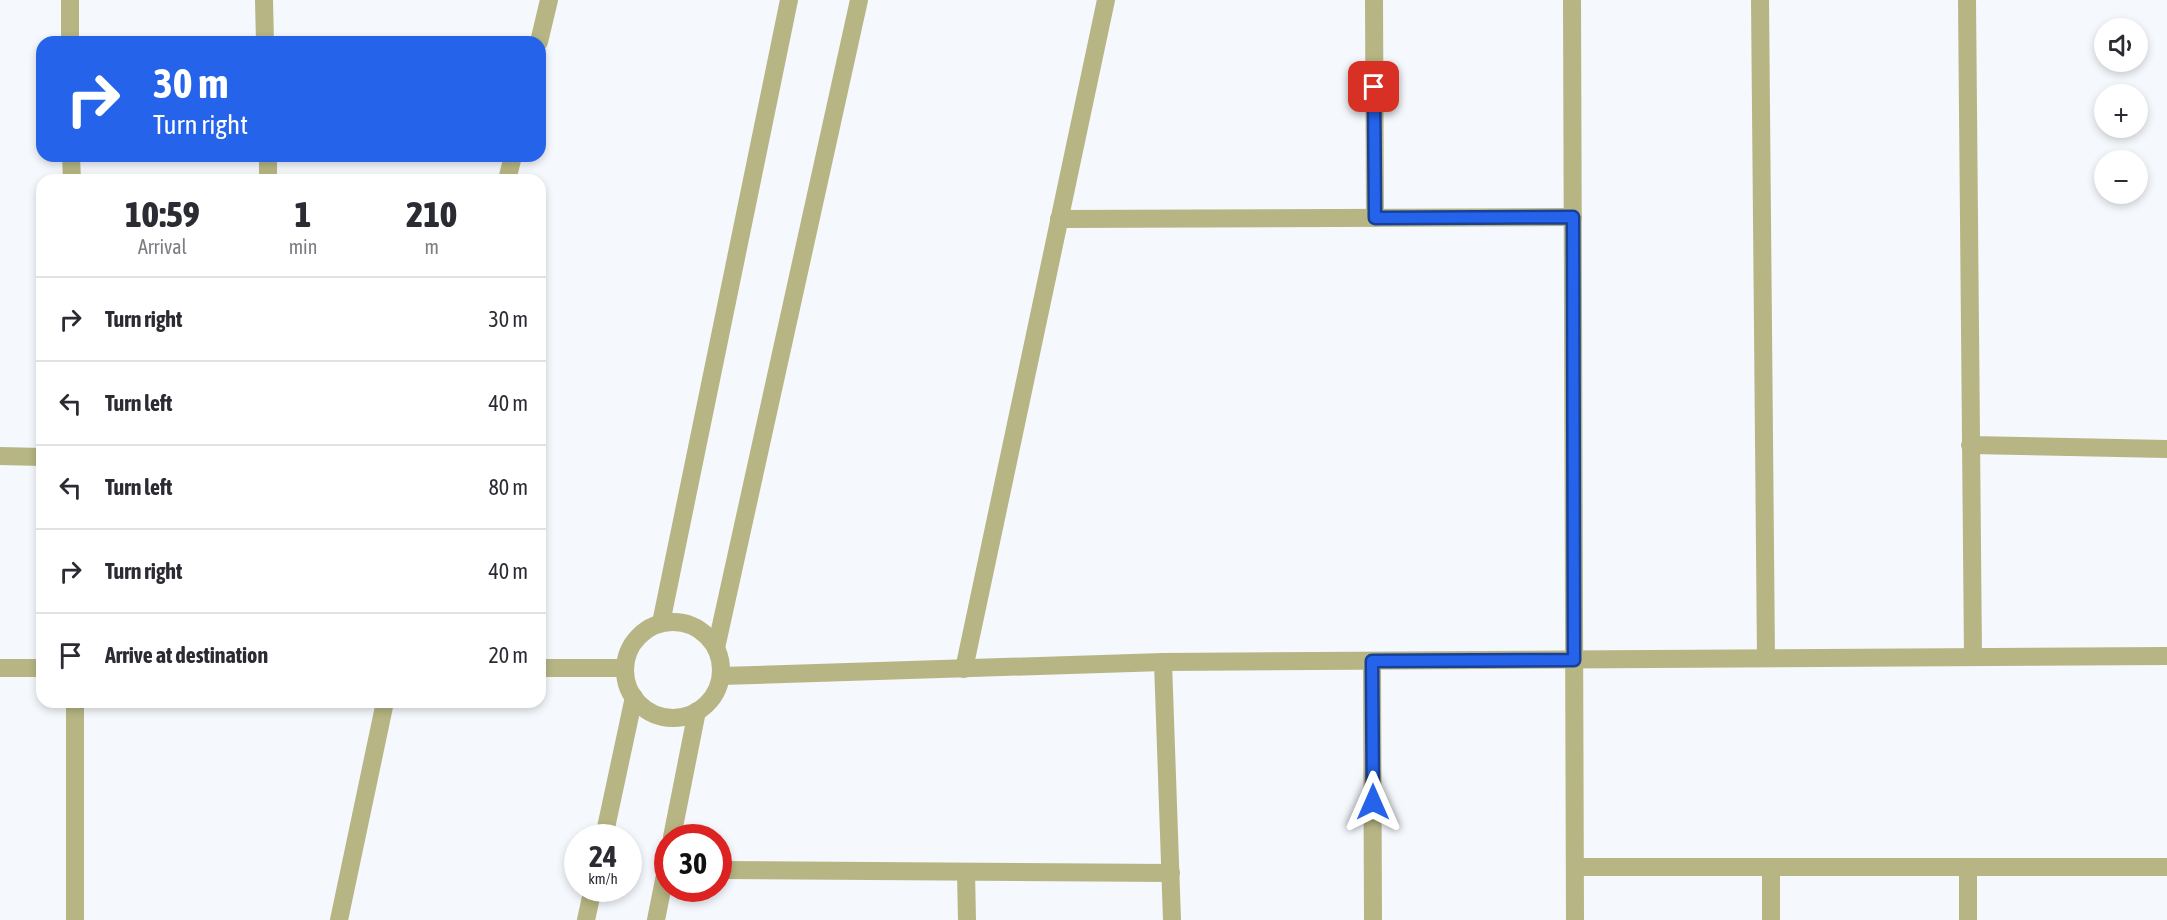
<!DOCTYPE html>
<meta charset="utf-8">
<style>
:root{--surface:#fff;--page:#f7f7f7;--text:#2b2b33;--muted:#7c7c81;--line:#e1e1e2}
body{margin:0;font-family:"Asap Condensed",sans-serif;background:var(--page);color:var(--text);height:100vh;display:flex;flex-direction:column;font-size:22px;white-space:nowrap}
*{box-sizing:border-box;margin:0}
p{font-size:20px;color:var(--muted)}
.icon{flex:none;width:33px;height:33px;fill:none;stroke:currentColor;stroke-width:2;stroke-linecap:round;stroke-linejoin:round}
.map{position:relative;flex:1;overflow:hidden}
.drawer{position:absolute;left:36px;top:174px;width:510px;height:534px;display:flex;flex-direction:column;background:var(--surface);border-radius:18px;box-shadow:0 3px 9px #0003}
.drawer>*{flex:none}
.hud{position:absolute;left:36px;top:36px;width:510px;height:126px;border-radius:18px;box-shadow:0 3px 9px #0003;background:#2563eb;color:#fff;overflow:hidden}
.tools{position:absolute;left:2094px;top:18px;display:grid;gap:12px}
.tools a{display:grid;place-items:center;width:54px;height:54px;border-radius:50%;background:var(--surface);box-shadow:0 3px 9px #0003;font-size:30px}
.speed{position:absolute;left:564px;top:824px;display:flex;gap:12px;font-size:30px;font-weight:700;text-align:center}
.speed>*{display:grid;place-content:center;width:78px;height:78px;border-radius:50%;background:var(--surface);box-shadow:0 3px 9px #0003;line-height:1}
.speed small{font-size:15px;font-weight:400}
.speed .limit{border:9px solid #d22;background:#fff;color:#111}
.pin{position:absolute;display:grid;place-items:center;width:51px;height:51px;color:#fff;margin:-26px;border-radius:12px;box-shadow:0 3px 9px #0006}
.me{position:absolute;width:66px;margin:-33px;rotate:0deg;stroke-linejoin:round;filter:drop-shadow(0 0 4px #0008)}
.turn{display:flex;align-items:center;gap:21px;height:126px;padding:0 18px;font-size:27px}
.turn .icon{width:78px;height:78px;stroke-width:2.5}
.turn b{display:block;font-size:42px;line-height:51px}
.eta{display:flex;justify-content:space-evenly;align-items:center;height:102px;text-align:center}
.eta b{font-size:36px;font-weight:800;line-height:42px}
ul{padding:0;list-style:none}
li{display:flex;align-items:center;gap:18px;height:84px;padding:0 18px;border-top:2px solid var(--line)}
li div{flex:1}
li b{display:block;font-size:22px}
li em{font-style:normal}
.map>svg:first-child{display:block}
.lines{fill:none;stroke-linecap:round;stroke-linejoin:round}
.minor{stroke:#b6b583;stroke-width:18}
.route-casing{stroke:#184099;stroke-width:15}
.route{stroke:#2563eb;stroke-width:10}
</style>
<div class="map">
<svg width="2167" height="920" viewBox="0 0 2167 920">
<rect width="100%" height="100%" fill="#f5f8fc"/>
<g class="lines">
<g class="minor">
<path d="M70,0V42"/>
<path d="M264,0L265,42"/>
<path d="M1374,0L1375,218"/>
<path d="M1572,0L1575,920"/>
<path d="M1760,0L1766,658"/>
<path d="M1967,0L1973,657"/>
<path d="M539,42L549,0"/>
<path d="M71,156L72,180"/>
<path d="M268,156V180"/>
<path d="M507,180L513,156"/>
<path d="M1059,219L1573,217"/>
<path d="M1970,445L2167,449"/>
<path d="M0,456L42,457"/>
<circle cx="673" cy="670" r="48"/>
<path d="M661,623L789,0"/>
<path d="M716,648L859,0"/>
<path d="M1372,661L1373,920"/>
<path d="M1163,662L1172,920"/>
<path d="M0,668H42"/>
<path d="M540,668H625"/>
<path d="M964,669L1106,0"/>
<path d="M721,676L1163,662L2167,656"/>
<path d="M604,837L634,697"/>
<path d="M672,837L697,711"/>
<path d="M1575,867H2167"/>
<path d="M1771,867V920"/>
<path d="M718,870L1171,873"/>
<path d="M966,872L967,920"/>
<path d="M75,920V702"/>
<path d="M339,920L385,702"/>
<path d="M586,920L593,888"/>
<path d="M656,920L668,860"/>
<path d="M1968,920V868"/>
</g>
</g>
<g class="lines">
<g class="route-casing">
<path id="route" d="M1373,802L1372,661L1574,660L1573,217L1375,218L1374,87"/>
</g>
<use href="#route" class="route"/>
</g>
</svg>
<div class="tools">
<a><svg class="icon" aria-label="sound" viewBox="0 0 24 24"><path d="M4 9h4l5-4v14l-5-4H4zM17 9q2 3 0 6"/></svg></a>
<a>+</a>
<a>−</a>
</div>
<div class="speed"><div>24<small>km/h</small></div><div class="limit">30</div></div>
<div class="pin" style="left:1374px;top:87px;background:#d93025"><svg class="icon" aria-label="arrive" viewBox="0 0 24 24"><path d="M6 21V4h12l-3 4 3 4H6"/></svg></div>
<svg class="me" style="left:1373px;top:802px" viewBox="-20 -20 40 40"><path d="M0-17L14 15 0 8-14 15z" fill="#2563eb" stroke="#fff" stroke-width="4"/></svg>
<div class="hud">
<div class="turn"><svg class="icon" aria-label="right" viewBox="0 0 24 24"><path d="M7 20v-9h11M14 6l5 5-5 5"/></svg><div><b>30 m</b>Turn right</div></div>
</div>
<section class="drawer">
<div class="eta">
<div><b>10:59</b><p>Arrival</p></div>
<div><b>1</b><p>min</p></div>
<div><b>210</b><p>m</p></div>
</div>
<ul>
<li><svg class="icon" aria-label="right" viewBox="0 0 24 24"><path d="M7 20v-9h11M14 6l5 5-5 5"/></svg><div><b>Turn right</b></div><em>30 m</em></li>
<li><svg class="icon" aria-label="left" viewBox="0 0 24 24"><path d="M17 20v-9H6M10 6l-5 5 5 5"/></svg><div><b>Turn left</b></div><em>40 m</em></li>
<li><svg class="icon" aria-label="left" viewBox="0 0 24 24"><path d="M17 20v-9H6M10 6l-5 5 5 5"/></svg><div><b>Turn left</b></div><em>80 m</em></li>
<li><svg class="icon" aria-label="right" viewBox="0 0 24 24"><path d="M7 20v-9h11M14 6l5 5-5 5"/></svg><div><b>Turn right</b></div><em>40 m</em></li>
<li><svg class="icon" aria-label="arrive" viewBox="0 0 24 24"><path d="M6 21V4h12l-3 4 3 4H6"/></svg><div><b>Arrive at destination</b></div><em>20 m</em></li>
</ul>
</section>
</div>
